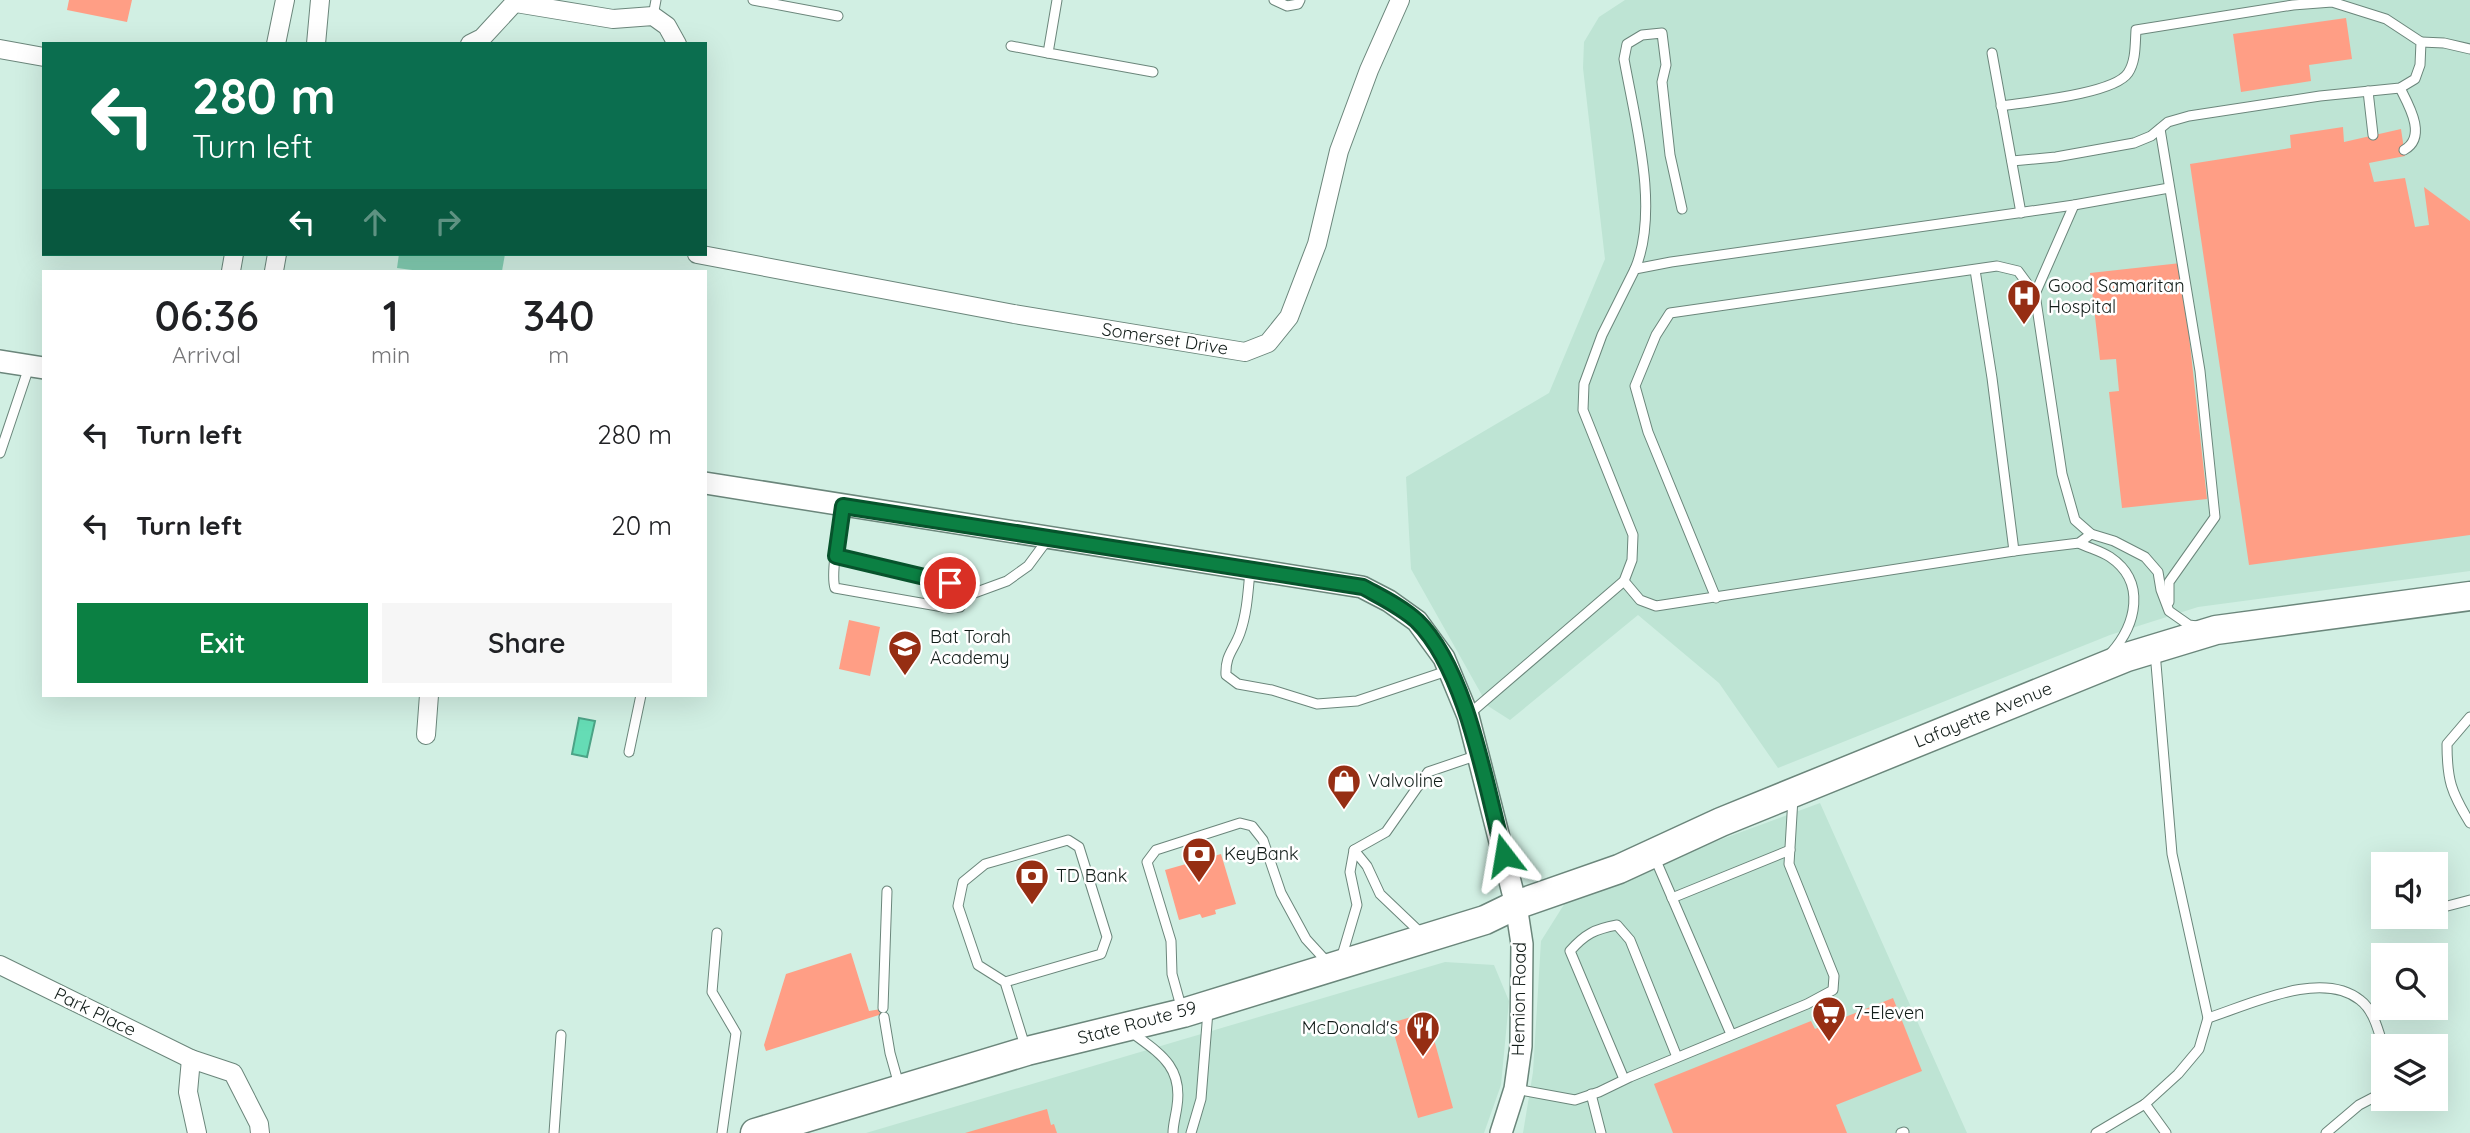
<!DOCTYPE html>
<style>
:root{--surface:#fff;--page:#f6f6f6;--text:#202124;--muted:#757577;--accent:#0b8043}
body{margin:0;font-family:Quicksand,sans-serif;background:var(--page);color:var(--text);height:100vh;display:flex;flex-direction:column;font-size:26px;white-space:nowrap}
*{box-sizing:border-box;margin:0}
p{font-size:23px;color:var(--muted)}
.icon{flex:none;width:38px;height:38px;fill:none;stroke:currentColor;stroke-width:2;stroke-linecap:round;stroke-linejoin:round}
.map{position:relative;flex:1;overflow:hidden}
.sheet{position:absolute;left:42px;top:270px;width:665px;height:427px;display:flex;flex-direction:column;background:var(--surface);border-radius:0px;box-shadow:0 7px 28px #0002}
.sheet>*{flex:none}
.banner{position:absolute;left:42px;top:42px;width:665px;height:214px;border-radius:0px;box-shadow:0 7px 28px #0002;background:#0b6e4f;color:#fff;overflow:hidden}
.controls{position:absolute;left:2371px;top:852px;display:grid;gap:14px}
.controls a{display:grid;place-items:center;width:77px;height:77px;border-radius:0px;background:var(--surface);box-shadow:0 7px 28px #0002;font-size:35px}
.pin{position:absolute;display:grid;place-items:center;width:60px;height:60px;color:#fff;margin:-30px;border:4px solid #fff;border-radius:50%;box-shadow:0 2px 7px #0007}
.me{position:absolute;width:77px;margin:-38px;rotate:346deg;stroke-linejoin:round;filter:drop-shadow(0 0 5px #0008)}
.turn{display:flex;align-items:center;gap:24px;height:147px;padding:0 35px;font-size:32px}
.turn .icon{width:91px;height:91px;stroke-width:2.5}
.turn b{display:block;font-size:49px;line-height:60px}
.lanes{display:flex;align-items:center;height:66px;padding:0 35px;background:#0003;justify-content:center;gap:35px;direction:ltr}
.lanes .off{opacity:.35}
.eta{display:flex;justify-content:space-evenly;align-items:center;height:119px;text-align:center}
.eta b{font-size:42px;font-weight:600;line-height:49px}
.action{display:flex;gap:14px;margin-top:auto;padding:14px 35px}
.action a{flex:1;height:80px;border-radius:0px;background:var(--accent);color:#fff;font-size:28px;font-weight:600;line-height:80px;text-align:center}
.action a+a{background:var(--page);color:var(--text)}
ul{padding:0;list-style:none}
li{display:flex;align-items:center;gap:21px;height:91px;padding:0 35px}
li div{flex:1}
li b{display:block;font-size:26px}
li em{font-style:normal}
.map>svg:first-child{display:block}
.built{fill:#bee4d4}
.green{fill:#82cdb2}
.water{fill:#65dcb5;stroke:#4ca386;stroke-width:2}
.building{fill:#ff9e85}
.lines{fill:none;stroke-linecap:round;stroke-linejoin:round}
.service-casing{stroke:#6b867b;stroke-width:11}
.minor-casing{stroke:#6b867b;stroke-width:20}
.tertiary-casing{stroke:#6b867b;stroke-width:24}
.primary-casing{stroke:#6b867b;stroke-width:31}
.service{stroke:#fff;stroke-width:9}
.minor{stroke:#fff;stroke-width:18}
.tertiary{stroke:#fff;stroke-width:21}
.primary{stroke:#fff;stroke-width:28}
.route-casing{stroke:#07532c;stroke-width:18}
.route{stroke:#0b8043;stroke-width:12}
.labels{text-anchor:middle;stroke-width:5;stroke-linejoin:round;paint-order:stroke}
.poi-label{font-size:18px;fill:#121d19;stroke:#fff;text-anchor:start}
.street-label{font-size:18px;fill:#121d19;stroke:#fff}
</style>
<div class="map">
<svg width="2470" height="1133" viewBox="0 0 2470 1133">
<rect width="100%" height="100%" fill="#d1efe3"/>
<g class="built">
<path d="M1625,0H2470V571L2198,607L2110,635L1778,768L1719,683L1638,615L1510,720L1488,706L1411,569L1406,477L1549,393L1605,259L1583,68L1584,42L1599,17Z"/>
<path d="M1820,803L1967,1133H1523L1533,1072L1541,941L1570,895Z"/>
<path d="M1445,962L1494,965L1509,1001L1501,1085L1484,1133H866Z"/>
</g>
<path class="green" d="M399,254H505L502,271H420L397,268Z"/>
<path class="water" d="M579,718L595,721L587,757L572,754Z"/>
<g class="building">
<path d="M69,0H132L127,22L67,10Z"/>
<path d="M2346,18L2352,59L2309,65L2311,81L2241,92L2233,34Z"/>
<path d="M2343,127L2344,142L2401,129L2405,156L2369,163L2374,182L2405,178L2415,227L2429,225L2424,187L2470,221V535L2249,565L2190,164L2291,148L2290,135Z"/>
<path d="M2181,263L2207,499L2122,508L2109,392L2119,391L2116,359L2100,360L2090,273Z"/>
<path d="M849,620L880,627L870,676L839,669Z"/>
<path d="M1221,854L1236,904L1215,910L1216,914L1202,918L1200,914L1179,920L1165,870Z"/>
<path d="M851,953L869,1011L881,1009L882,1014L766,1051L764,1045L786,974Z"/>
<path d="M1893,998L1922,1071L1836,1105L1847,1133H1673L1654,1084L1811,1021L1815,1029Z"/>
<path d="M1421,1014L1425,1026L1430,1025L1453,1108L1418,1118L1391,1023Z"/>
<path d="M1047,1109L1051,1125L1054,1124L1057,1133H965Z"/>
</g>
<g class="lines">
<g class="service-casing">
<g id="service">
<path d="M753,0L838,16"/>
<path d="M1057,0L1048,53L1153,72"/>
<path d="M1274,0L1287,6L1298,4L1300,0"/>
<path d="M653,16L656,0"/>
<path d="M2421,42L2444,43L2470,49"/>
<path d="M1011,46L1048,53"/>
<path d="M1992,53L2021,213"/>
<path d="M2400,88C2408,104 2428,137 2404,150"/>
<path d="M2368,91L2373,135"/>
<path d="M2001,106C2027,102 2114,94 2128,73C2136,61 2135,45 2136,30L2293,5L2332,2L2386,19L2421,42L2420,65L2415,79L2400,88L2320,96L2189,116L2168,122L2151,136L2134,143L2056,157L2012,161"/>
<path d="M2160,129L2200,371L2215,517L2169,582V602"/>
<path d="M2074,205L2035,294L2062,474L2075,520L2091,534L2114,541L2145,557L2158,572L2161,590L2169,611L2189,625L2197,626"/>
<path d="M1635,269C1660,210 1635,121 1624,59L1627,44L1642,35L1662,33L1666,65L1662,82L1670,155L1682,209"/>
<path d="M1975,270L1992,378L2014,551"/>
<path d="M0,453L29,367"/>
<path d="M2079,543C2089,548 2101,551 2110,557C2147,582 2136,625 2111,653"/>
<path d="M836,556L950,584L965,592L966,596L960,607L949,608L835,588C830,572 840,525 843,507"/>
<path d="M1250,571C1248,592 1247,613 1240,633C1234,650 1225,655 1226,675L1238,684L1272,690L1317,704L1357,701L1447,671"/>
<path d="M1624,581L1640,600L1656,606L2014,551L2079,543L2091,534"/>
<path d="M966,596L1007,581L1028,566L1048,539"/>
<path d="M1716,598L1648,432L1635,386L1656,335L1670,313L1997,266L2018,271L2035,294"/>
<path d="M1468,715L1624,581L1632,560L1633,535L1583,410L1584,384L1602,335L1635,269L1671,262L2074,205L2169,188"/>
<path d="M2470,717L2447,744C2447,780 2451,792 2470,823"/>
<path d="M629,752L641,695"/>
<path d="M1354,850L1386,832L1428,772L1478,755"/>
<path d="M1654,856L1731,1034"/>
<path d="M1672,898L1790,850"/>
<path d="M2436,909L2470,900"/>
<path d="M717,933L712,992L736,1033L722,1133"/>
<path d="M1341,959L1357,905L1350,872L1354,850L1367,866L1380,894L1423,935"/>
<path d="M1005,982L1101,954L1107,937L1079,847L1068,840L985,864L963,882L958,906L978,965L1005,982L1025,1046"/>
<path d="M883,1008L887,891"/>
<path d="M1182,1010L1172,974L1171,941L1147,862L1156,850L1240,823L1252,826L1263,840L1281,893L1306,939L1328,963"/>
<path d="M884,1017L890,1053L899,1085"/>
<path d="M2208,1018C2249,1005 2321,969 2360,1000C2374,1010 2379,1033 2384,1049"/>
<path d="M1131,1032C1159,1053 1183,1066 1177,1106C1176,1115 1173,1124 1173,1133"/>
<path d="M1624,1079L1570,951C1585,934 1595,929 1617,925L1630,940L1677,1057"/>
<path d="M1515,1089L1575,1100L1599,1092L1630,1077L1807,1004L1833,990L1834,976L1789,864L1793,798"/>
<path d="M1591,1094L1601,1133"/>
<path d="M2145,1104L2166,1133"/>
<path d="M554,1133L561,1035"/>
<path d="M1191,1133L1201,1099L1208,1011"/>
<path d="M1901,1133L1904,1132"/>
<path d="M2096,1133L2145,1104L2178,1074L2199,1049L2208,1018L2172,854L2155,652"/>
<path d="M2326,1133L2359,1105L2384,1092"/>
</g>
</g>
<g class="minor-casing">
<g id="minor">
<path d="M516,3L613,19L653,16L667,26L677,44"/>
<path d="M276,44L285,0"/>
<path d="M316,44L320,0"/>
<path d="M470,44L482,38L517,0"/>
<path d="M0,49L44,57"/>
<path d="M697,254L1014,314L1245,352L1268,343L1289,317L1317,244L1339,151L1369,70L1400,0"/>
<path d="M231,271L234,254"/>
<path d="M274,271L277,254"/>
<path d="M426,735L429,695"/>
<path d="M0,965L191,1059L233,1073L259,1124L260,1133"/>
<path d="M191,1059L188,1092L197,1133"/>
</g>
</g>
<g class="tertiary-casing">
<g id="tertiary">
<path d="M0,361L44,368"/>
<path d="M705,483L1362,587L1389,601L1417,621L1444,658L1468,716L1478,755L1516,905L1522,944L1521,1046L1515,1089L1501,1133"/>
</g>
</g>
<g class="primary-casing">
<path id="primary" d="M755,1133L1027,1051L1183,1013L1485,920L1516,905L1619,869L1721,822L2127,657L2216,630L2470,596"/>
</g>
<use href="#service" class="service"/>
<use href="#minor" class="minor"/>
<use href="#tertiary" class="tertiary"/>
<use href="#primary" class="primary"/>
</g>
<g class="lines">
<g class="route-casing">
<path id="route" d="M950,583L836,556L843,506L1363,587C1381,597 1402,607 1417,621C1467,670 1486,788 1504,855"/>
</g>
<use href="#route" class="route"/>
</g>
<defs>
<g id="hospital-pin" transform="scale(1.75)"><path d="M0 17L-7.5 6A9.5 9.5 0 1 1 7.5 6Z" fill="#962e13" stroke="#fff"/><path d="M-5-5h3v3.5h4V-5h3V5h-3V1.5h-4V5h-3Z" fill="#fff"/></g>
<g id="school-pin" transform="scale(1.75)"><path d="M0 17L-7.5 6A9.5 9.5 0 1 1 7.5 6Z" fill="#962e13" stroke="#fff"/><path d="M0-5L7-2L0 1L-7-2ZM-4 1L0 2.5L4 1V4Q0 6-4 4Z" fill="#fff"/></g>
<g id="shop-pin" transform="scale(1.75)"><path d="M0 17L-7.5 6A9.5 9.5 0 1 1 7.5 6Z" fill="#962e13" stroke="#fff"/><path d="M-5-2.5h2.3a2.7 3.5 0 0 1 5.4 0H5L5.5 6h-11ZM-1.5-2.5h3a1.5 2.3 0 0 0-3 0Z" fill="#fff"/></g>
<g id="bank-pin" transform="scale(1.75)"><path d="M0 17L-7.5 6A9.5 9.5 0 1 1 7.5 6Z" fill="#962e13" stroke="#fff"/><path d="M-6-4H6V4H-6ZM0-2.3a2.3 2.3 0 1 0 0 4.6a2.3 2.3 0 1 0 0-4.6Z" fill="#fff"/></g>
<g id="supermarket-pin" transform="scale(1.75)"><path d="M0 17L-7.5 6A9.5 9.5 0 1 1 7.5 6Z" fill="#962e13" stroke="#fff"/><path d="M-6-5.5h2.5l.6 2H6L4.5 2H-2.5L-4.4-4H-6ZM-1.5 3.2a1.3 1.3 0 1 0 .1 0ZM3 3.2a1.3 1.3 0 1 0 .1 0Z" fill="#fff"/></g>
<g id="restaurant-pin" transform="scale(1.75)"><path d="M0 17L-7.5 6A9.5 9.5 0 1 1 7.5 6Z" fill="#962e13" stroke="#fff"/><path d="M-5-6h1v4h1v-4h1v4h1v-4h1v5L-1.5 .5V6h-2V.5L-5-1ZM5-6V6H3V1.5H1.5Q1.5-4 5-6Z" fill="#fff"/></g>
</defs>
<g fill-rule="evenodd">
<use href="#hospital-pin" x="2024" y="296"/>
<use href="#school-pin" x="905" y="647"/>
<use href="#shop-pin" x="1344" y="781"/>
<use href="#bank-pin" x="1199" y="854"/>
<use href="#bank-pin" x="1032" y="876"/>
<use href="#supermarket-pin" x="1829" y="1013"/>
<use href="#restaurant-pin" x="1423" y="1028"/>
</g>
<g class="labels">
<g class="poi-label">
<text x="2048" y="292">Good Samaritan<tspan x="2048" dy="21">Hospital</tspan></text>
<text x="930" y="643">Bat Torah<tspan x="930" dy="21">Academy</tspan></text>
<text x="1368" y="787">Valvoline</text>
<text x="1224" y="860">KeyBank</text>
<text x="1056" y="882">TD Bank</text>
<text x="1854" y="1019">7-Eleven</text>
<text x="1398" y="1034" text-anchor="end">McDonald's</text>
</g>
<g class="street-label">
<text transform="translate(1165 339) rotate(9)" y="6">Somerset Drive</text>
<text transform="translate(1983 715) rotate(-22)" y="6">Lafayette Avenue</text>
<text transform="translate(1519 999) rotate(-89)" y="6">Hemion Road</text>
<text transform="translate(95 1012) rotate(26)" y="6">Park Place</text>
<text transform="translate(1137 1023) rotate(-15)" y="6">State Route 59</text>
</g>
</g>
</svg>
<div class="controls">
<a><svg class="icon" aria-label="sound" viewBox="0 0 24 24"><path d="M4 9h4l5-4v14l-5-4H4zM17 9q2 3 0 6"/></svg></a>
<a><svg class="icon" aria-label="search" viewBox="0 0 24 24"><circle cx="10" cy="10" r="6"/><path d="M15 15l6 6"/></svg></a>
<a><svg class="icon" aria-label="layers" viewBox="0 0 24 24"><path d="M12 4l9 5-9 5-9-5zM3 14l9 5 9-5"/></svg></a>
</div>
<div class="pin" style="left:950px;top:583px;background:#d93025"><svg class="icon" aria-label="arrive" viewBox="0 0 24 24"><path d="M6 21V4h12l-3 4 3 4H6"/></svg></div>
<svg class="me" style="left:1504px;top:855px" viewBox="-20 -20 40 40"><path d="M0-17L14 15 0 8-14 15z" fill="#0b8043" stroke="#fff" stroke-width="4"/></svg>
<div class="banner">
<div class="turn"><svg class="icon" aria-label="left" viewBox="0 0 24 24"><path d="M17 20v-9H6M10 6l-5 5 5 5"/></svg><div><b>280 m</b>Turn left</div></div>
<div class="lanes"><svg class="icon" aria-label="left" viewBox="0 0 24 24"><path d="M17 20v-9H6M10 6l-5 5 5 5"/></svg><svg class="icon off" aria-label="ahead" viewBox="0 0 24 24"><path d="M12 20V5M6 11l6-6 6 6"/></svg><svg class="icon off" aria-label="right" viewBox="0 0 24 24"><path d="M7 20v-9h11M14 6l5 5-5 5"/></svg></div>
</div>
<section class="sheet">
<div class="eta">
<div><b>06:36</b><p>Arrival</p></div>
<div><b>1</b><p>min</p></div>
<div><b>340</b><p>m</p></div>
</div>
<ul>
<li><svg class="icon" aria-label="left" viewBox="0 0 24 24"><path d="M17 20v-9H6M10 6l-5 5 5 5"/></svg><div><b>Turn left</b></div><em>280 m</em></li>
<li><svg class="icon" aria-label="left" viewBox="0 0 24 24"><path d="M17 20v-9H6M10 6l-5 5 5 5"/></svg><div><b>Turn left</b></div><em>20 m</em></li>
</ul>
<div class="action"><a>Exit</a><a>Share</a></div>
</section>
</div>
